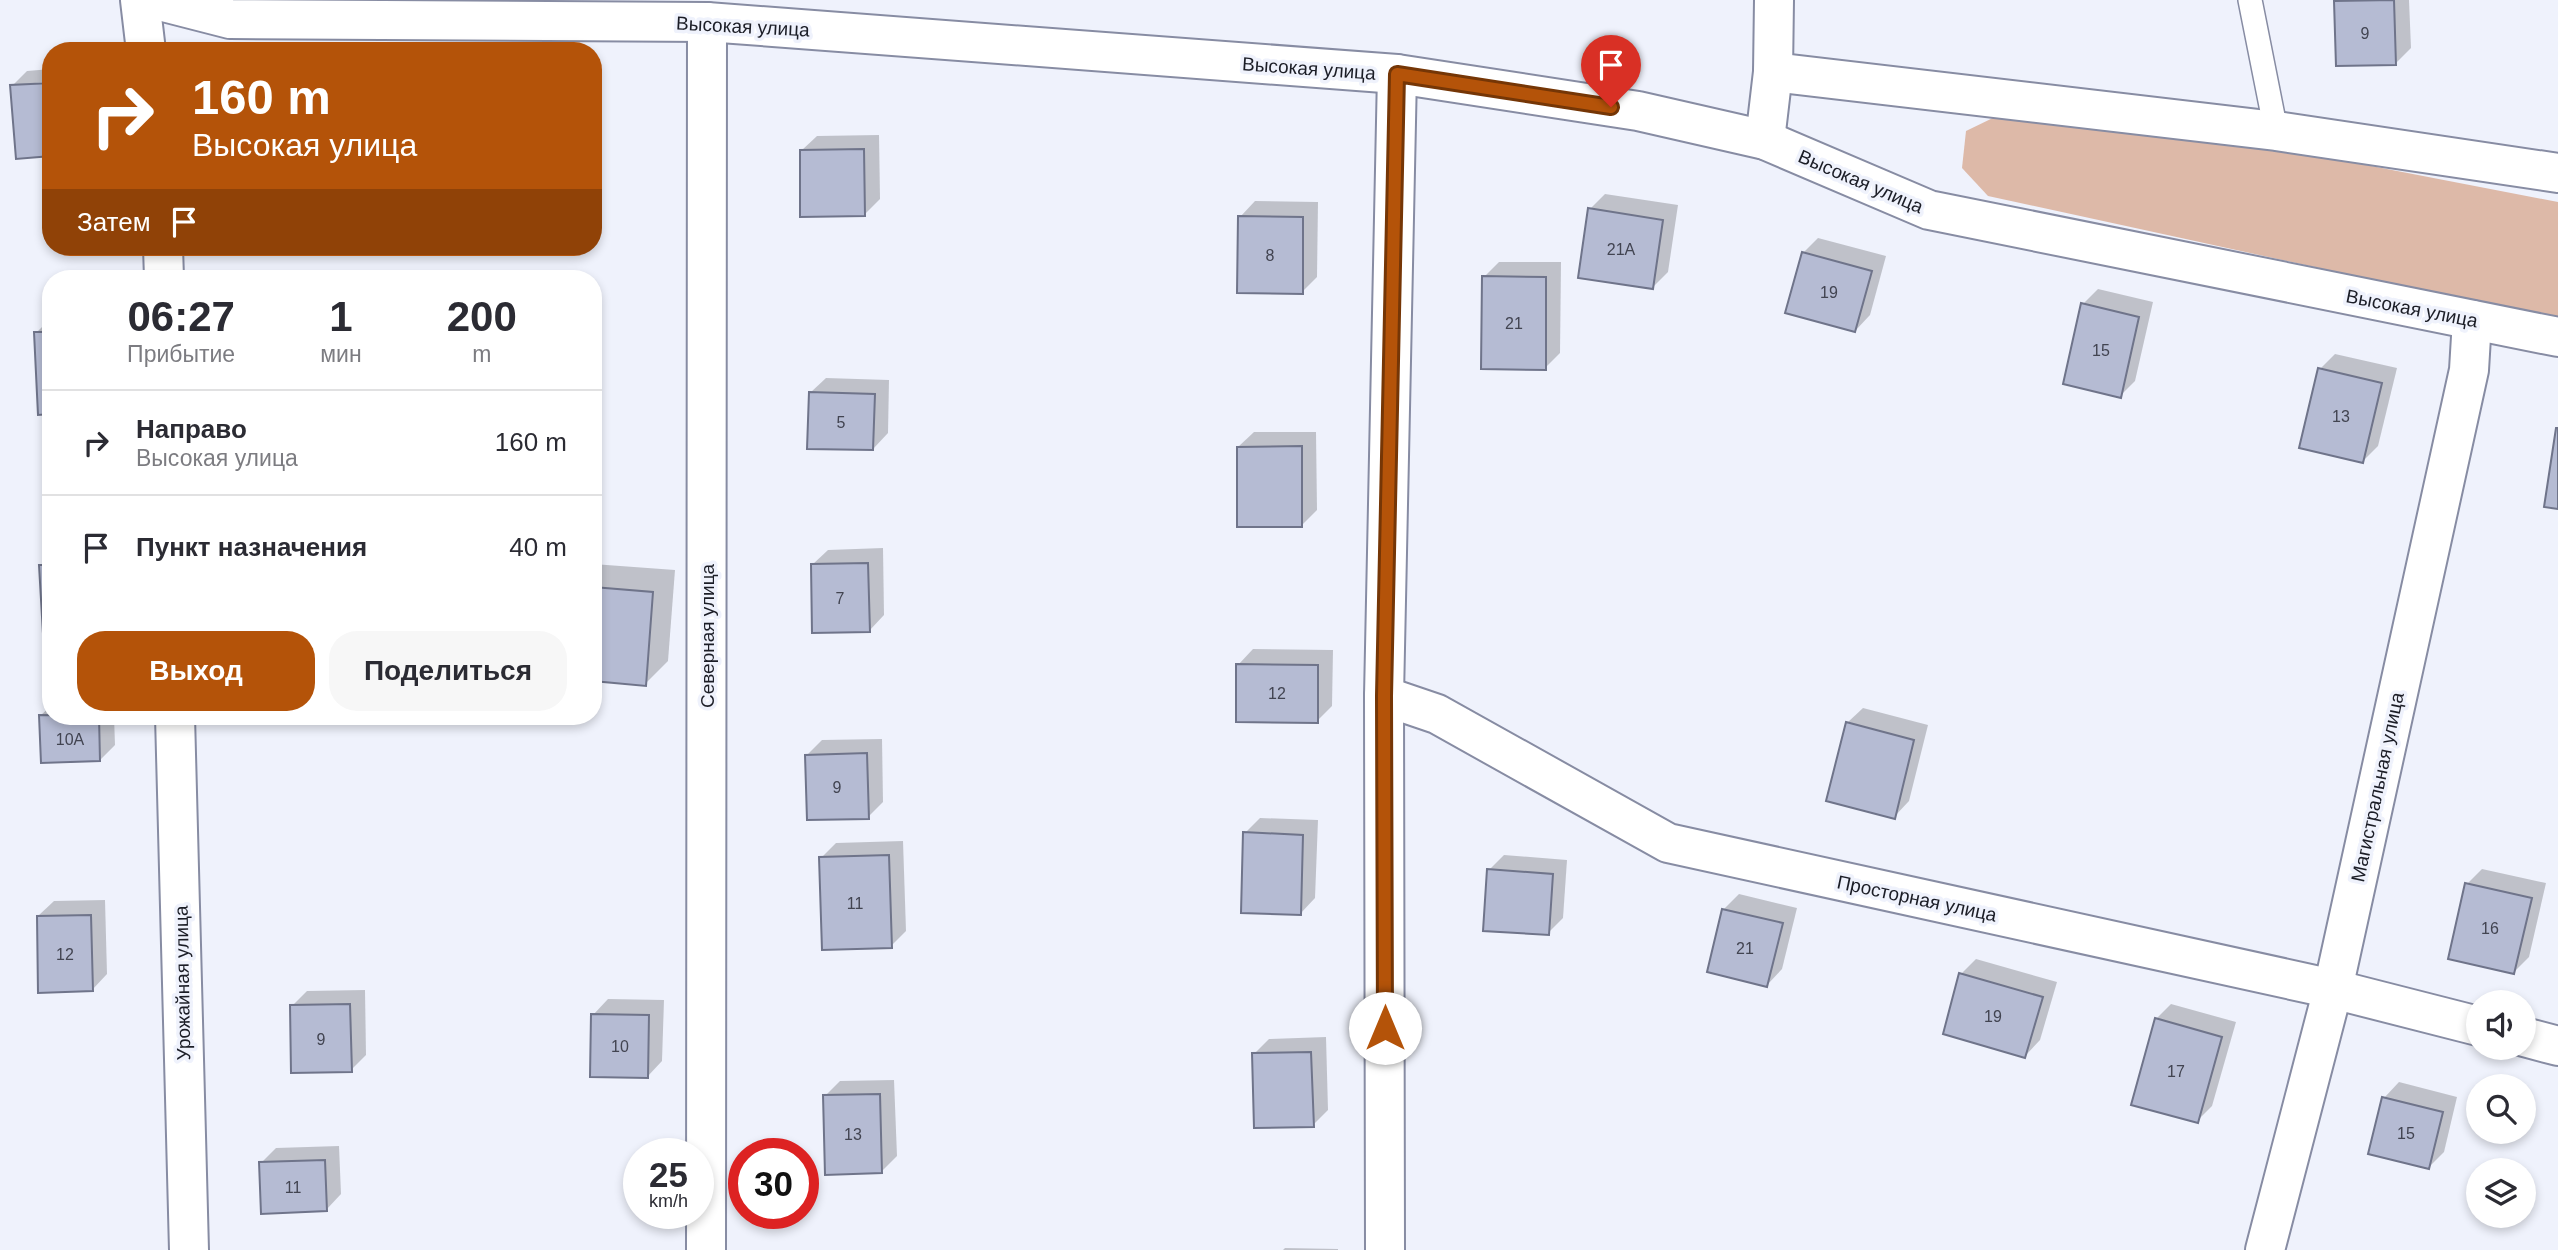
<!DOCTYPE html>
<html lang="ru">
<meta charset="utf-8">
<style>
:root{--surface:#fff;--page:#f7f7f7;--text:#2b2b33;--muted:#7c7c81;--line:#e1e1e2;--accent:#b45309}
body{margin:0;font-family:Arial,sans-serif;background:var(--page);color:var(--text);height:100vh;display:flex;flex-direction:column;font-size:26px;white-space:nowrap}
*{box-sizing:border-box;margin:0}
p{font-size:23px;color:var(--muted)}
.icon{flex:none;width:38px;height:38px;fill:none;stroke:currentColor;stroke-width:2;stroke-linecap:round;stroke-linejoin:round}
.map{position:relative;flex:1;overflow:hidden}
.details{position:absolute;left:42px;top:270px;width:560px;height:455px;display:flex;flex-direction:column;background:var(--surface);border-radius:28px;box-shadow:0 4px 10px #0003}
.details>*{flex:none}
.banner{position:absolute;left:42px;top:42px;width:560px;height:214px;border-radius:28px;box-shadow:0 4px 10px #0003;background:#b45309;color:#fff;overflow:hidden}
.buttons{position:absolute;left:2466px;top:990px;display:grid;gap:14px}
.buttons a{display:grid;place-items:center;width:70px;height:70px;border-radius:50%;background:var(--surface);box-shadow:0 4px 10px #0003;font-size:35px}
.speed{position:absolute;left:623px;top:1138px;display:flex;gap:14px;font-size:35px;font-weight:700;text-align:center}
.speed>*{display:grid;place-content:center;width:91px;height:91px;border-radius:50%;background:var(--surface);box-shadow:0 4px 10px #0003;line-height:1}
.speed small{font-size:18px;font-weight:400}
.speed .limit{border:10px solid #d22;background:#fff;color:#111}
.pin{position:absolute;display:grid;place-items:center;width:60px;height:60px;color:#fff;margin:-72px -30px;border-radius:50% 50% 50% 0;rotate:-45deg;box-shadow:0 0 7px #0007}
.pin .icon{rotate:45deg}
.me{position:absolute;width:77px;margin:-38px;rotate:0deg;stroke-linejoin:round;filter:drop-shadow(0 0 5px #0008)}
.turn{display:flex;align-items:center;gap:24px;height:147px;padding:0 35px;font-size:32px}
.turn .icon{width:91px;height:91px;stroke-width:2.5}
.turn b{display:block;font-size:49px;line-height:60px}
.then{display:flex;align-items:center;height:66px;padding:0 35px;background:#0003;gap:14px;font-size:26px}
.eta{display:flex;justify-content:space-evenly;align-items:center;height:119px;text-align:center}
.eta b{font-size:42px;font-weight:700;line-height:49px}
.primary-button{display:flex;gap:14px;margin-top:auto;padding:14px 35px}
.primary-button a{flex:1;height:80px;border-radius:28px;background:var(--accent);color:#fff;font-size:28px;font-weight:700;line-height:80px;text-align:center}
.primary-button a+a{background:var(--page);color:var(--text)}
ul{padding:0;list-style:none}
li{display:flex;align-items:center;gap:21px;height:105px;padding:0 35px;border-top:2px solid var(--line)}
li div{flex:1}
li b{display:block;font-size:26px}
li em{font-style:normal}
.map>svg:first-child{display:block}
.forest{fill:#ddb9a8}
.shadow{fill:#0003}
.building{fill:#b5bbd3;stroke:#6f748a;stroke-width:2}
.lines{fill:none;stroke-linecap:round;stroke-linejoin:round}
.lane-casing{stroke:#878ca3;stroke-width:26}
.street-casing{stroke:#878ca3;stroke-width:42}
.lane{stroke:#fff;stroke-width:23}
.street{stroke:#fff;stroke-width:38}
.route-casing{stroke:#753606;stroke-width:18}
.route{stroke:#b45309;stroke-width:12}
.labels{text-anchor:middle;stroke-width:7;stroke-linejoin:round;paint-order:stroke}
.number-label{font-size:16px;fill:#424451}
.street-label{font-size:19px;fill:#1b1d26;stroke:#eff2fc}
</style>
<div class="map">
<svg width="2558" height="1250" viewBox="0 0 2558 1250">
<rect width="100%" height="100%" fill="#eff2fc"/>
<path class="forest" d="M2030,100L2558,202V320L1988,196L1962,168L1966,131Z"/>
<g class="shadow">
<path d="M2338,0H2409L2411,48L2396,63Z"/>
<path d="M51,69V81L12,86L27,71Z"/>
<path d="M879,135L880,199L865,214L801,151L817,136Z"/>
<path d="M1605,194L1678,205L1668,272L1653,287L1590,209Z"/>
<path d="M1255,201L1318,202L1317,277L1302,292L1240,217Z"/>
<path d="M1818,238L1886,256L1870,315L1855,331L1803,253Z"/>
<path d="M1499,262H1561L1560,353L1545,368L1484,277Z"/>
<path d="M2098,289L2153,302L2135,381L2120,396L2083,304Z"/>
<path d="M51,318V412L36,333Z"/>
<path d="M2335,354L2397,368L2378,446L2363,461L2320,369Z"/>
<path d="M826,378L889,380L888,433L873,449L810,393Z"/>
<path d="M1254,432H1316L1317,510L1302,525L1238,447Z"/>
<path d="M883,548L884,615L869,631L812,565L828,550Z"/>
<path d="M51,556V632L41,566Z"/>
<path d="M593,564L675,570L668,661L645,684L593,680Z"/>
<path d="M1253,649L1333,650L1332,706L1317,721L1238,665Z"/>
<path d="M51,706V716H114L115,745L100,760L41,715Z"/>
<path d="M1863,708L1928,725L1909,801L1894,817L1847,723Z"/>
<path d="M882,739L883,802L868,817L807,755L822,740Z"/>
<path d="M1260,818L1318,820L1315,898L1300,914L1245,833Z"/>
<path d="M903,841L906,931L891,946L821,858L836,843Z"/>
<path d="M1504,855L1567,860L1563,918L1548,933L1489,870Z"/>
<path d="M2482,869L2546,883L2529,957L2514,972L2467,884Z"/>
<path d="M1739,894L1797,908L1782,969L1767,985L1710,970L1724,909Z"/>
<path d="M105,900L107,974L92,990L38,916L54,901Z"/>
<path d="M1976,959L2057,982L2040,1040L2025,1056L1961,974Z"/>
<path d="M365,990L366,1055L351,1070L292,1006L307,991Z"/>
<path d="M608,999L664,1000L662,1061L647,1077L593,1015Z"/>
<path d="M2171,1004L2236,1022L2212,1106L2197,1121L2156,1019Z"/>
<path d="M1326,1037L1328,1110L1313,1125L1254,1054L1269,1039Z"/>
<path d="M894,1080L897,1156L881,1172L825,1096L840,1081Z"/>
<path d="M2399,1082L2457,1097L2444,1152L2429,1167L2384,1098Z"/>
<path d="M339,1146L341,1194L326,1210L261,1163L276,1148Z"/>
<path d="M1285,1248L1338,1249V1250H1283Z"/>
</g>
<g class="building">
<path d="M2394,0L2396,65L2336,66L2334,1Z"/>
<path d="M51,83V156L16,159L10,85Z"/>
<path d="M864,149L865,216L800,217V150Z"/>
<path d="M1588,208L1663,220L1653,289L1578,278Z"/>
<path d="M1238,216L1303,217V294L1237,293Z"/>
<path d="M1802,252L1872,271L1855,332L1785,313Z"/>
<path d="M1482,276L1546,277V370L1481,369Z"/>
<path d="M2081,303L2139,317L2121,398L2063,384Z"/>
<path d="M34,332H51V414L38,415Z"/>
<path d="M2318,368L2382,383L2363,463L2299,448Z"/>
<path d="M809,392L875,394L873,450L807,449Z"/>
<path d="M2556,428H2558V509L2544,507Z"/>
<path d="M1302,446V527H1237V447Z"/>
<path d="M868,563L870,632L812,633L811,564Z"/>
<path d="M39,565H51V633L43,634Z"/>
<path d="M593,587L653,592L646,686L593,681Z"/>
<path d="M1236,664L1318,665V723L1236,722Z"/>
<path d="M39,715L99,716L100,761L41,763Z"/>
<path d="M1846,722L1914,740L1895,819L1826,801Z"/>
<path d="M867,753L869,819L807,820L805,755Z"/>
<path d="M1243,832L1303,835L1301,915L1241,913Z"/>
<path d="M889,855L892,948L822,950L819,857Z"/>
<path d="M1487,869L1553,874L1549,935L1483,931Z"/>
<path d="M2465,883L2532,898L2514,974L2448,959Z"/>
<path d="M1722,909L1783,923L1767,987L1707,972Z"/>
<path d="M91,915L93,991L38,993L37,916Z"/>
<path d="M1959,973L2043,997L2025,1058L1943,1034Z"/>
<path d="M350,1004L352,1072L291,1073L290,1005Z"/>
<path d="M591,1014L649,1015L648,1078L590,1077Z"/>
<path d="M2155,1018L2222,1037L2198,1123L2131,1105Z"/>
<path d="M1311,1052L1314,1127L1254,1128L1252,1053Z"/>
<path d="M880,1094L882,1173L825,1175L823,1095Z"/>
<path d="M2382,1097L2443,1112L2429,1169L2368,1154Z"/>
<path d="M325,1160L327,1211L261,1214L259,1162Z"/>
</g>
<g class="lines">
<g class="lane-casing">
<path id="lane" d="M2250,0L2276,131"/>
</g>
<g class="street-casing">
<g id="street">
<path d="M140,0L146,51"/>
<path d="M156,0L230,19L707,22L1397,74L1638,111L1765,140L1929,210L2558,337"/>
<path d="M1773,72L2276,131L2558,173"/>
<path d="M1765,140L1773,72L1774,0"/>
<path d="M163,247L164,278"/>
<path d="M1384,696L1437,714L1668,843L2333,989L2478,1026"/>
<path d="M175,716L189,1250"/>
<path d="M2524,1037L2558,1046"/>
<path d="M706,1250L707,22"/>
<path d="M1385,1250L1384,696L1397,74"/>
<path d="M2265,1250L2333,989L2469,370L2472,320"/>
</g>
</g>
<use href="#lane" class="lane"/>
<use href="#street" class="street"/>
</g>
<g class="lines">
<g class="route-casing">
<path id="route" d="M1385,1028L1384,696L1397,74L1611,107"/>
</g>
<use href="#route" class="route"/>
</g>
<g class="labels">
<g class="number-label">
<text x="2365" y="39">9</text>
<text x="1621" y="255">21А</text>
<text x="1270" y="261">8</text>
<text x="1829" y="298">19</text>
<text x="1514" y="329">21</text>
<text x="2101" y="356">15</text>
<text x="2341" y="422">13</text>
<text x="841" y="428">5</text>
<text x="840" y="604">7</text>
<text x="1277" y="699">12</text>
<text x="70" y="745">10А</text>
<text x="837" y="793">9</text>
<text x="855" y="909">11</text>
<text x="2490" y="934">16</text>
<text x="1745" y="954">21</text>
<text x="65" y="960">12</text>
<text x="1993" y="1022">19</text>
<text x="321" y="1045">9</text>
<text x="620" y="1052">10</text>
<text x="2176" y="1077">17</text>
<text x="2406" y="1139">15</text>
<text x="853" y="1140">13</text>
<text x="293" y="1193">11</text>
</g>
<g class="street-label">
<text transform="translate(743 26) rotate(3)" y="7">Высокая улица</text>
<text transform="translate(1309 68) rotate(4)" y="7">Высокая улица</text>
<text transform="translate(1861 181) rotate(23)" y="7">Высокая улица</text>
<text transform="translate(2412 308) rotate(11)" y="7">Высокая улица</text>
<text transform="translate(707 636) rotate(-90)" y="7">Северная улица</text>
<text transform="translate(2377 787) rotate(-78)" y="7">Магистральная улица</text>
<text transform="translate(1917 898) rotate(12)" y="7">Просторная улица</text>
<text transform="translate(182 983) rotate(-91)" y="7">Урожайная улица</text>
</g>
</g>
</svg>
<div class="buttons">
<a><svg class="icon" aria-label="sound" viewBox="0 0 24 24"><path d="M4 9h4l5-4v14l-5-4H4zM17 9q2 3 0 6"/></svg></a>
<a><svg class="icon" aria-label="search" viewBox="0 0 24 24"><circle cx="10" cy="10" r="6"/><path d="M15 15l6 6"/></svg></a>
<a><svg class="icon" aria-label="layers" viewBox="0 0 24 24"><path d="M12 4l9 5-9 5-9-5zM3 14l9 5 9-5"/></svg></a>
</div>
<div class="speed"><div>25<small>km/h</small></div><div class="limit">30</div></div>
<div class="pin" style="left:1611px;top:107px;background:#d93025"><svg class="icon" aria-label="arrive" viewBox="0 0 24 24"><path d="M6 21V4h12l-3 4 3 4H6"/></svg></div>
<svg class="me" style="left:1385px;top:1028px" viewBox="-20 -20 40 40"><circle r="19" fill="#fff"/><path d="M0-13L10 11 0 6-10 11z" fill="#b45309"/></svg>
<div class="banner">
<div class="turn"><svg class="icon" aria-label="right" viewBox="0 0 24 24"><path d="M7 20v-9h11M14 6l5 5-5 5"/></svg><div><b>160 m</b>Высокая улица</div></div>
<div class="then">Затем<svg class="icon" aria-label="arrive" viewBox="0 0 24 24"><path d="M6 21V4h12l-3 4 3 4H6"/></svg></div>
</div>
<section class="details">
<div class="eta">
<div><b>06:27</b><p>Прибытие</p></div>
<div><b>1</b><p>мин</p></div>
<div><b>200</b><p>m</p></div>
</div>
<ul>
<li><svg class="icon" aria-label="right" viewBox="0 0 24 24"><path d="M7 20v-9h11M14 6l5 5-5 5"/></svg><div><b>Направо</b><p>Высокая улица</p></div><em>160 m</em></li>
<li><svg class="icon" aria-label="arrive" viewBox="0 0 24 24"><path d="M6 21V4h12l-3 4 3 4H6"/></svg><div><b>Пункт назначения</b></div><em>40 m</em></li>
</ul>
<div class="primary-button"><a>Выход</a><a>Поделиться</a></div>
</section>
</div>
